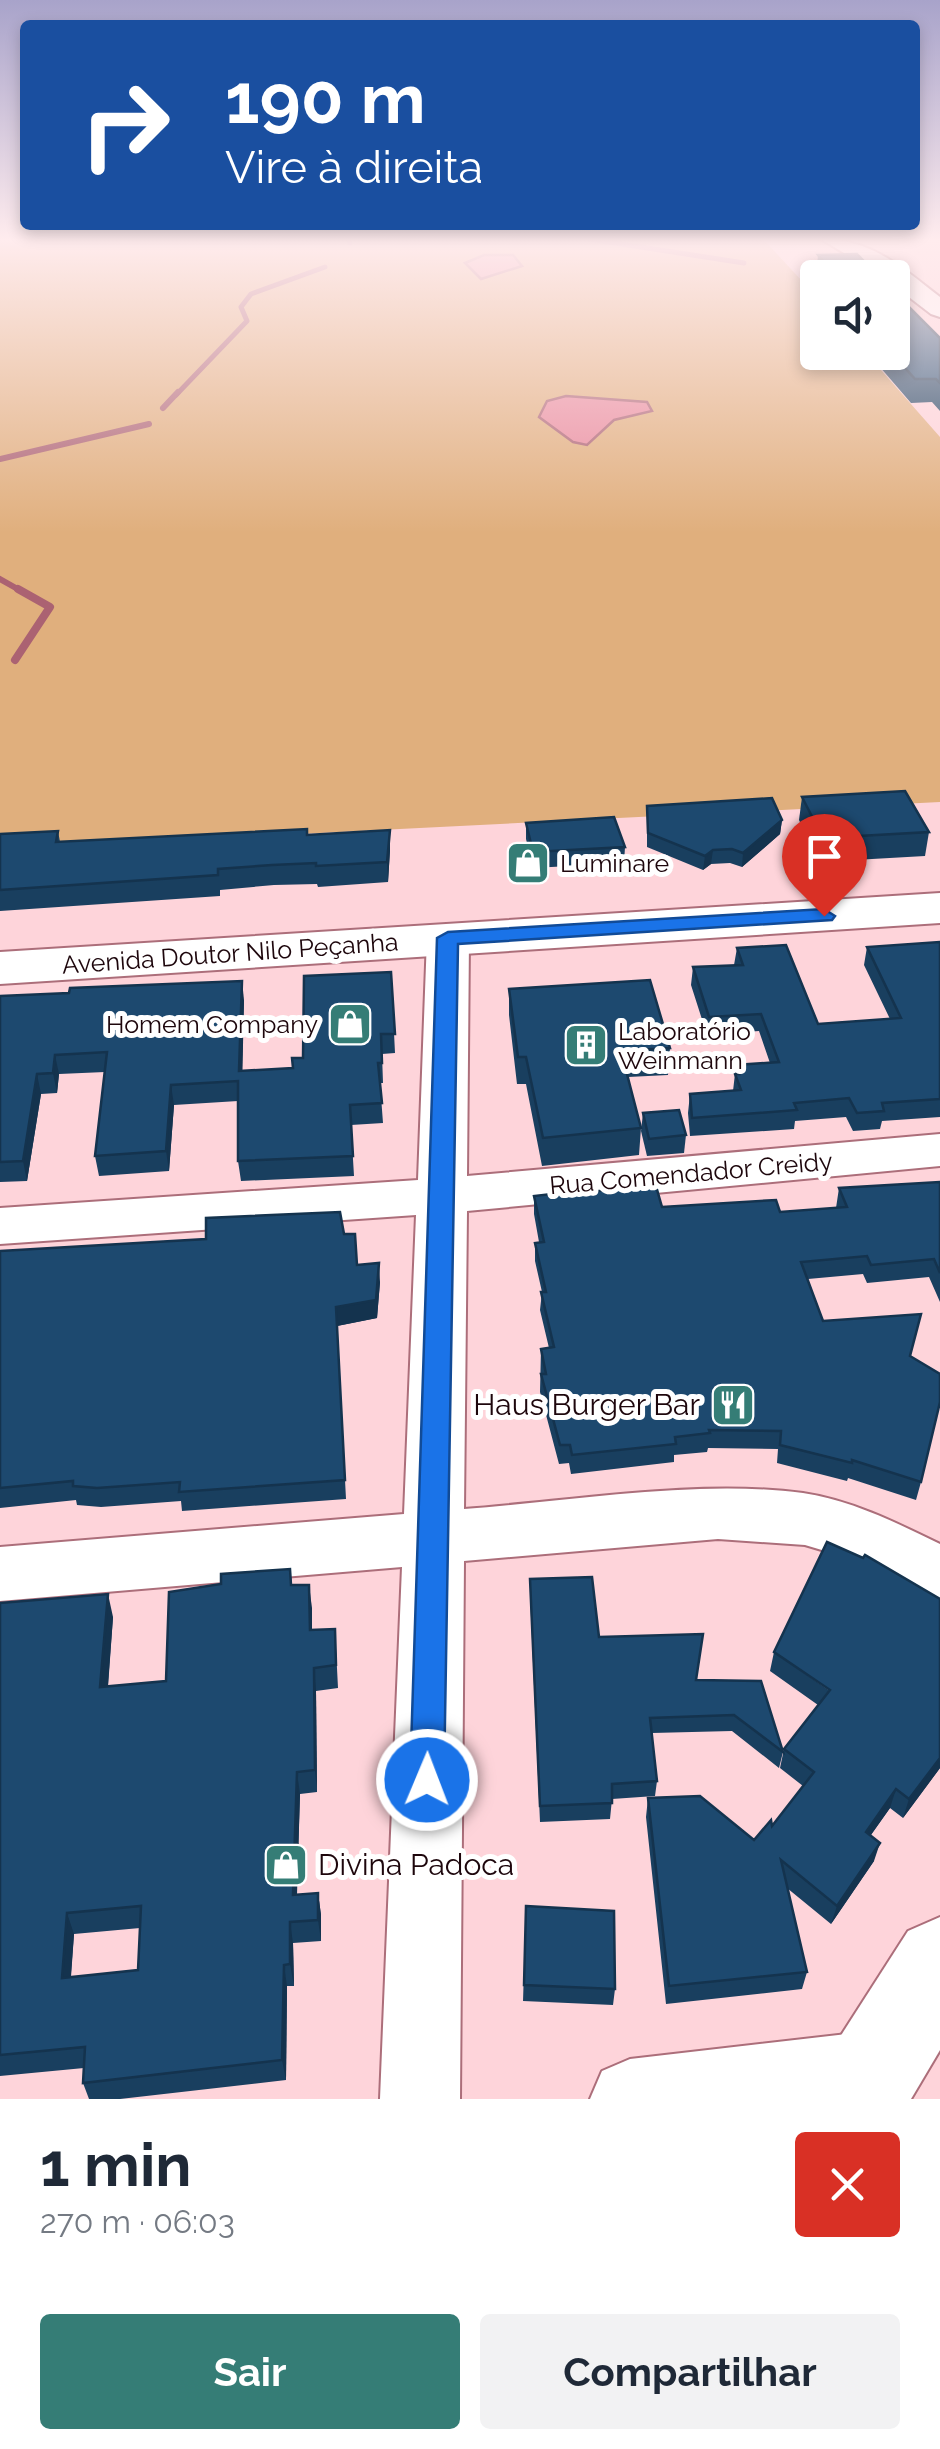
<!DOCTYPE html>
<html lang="pt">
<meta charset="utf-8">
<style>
:root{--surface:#fff;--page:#f2f2f3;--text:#1f2937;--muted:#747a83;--accent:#357d76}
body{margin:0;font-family:Raleway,sans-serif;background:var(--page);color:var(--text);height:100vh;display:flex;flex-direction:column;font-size:38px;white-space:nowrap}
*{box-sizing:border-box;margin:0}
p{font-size:32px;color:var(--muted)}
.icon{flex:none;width:55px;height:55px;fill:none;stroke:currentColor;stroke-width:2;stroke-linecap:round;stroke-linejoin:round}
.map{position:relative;height:2099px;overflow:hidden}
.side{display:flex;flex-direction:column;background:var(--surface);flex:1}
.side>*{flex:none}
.top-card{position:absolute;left:20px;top:20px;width:900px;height:210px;border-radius:10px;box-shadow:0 5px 15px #0003;background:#1a4fa0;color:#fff;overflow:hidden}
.tools{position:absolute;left:800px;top:260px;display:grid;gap:20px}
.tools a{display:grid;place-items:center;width:110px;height:110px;border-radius:10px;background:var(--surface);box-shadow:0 5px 15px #0003;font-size:50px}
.pin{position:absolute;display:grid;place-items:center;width:85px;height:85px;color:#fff;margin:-102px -42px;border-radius:50% 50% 50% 0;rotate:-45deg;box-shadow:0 0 10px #0007}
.pin .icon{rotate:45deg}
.me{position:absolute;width:110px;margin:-55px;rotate:1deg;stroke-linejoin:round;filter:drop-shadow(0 0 8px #0008)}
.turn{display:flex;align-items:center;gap:35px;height:210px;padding:0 40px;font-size:45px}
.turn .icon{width:130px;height:130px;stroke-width:2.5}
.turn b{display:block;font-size:70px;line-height:85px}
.round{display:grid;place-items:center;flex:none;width:105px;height:105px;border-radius:10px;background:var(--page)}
.overview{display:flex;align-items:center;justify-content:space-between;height:170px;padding:0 40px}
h1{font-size:60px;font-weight:700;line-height:75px}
.button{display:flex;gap:20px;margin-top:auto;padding:20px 40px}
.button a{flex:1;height:115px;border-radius:10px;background:var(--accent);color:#fff;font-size:40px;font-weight:700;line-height:115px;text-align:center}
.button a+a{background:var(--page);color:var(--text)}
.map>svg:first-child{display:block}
.green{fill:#e0af7d}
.water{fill:#e88a9d;stroke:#ab6272;stroke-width:2.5}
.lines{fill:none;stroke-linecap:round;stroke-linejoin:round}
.stream-far2{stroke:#ab6272;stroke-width:5}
.stream-far1{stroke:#ab6272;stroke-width:6}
.stream{stroke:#ab6272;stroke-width:8}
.minor-casing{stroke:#ac6e7a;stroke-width:4}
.major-casing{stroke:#ac6e7a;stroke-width:4}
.minor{fill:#fff;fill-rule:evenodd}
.major{fill:#fff;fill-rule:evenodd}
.wall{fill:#193f5f;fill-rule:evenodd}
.shaded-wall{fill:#14334e}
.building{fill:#1d496f;stroke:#14334e;stroke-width:2.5;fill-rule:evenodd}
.route{fill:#1a73e8;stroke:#114b97;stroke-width:2.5}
.labels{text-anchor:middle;stroke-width:10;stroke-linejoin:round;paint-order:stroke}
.poi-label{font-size:25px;fill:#1d060c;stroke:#fff;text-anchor:start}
.street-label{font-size:25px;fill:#1d060c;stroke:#fff}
.near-poi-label{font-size:30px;fill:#1d060c;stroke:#fff;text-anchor:end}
</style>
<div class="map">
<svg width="940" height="2099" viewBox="0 0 940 2099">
<rect width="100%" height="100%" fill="#fed4da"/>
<path class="green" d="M0,239H763L817,297L818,352L866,353L940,437V802L0,849Z"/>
<g class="water">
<path d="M484,255H513L522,266L481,279L465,263Z"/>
<path d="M566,396L647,402L652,411L614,420L587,445L573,442L539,417L547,401Z"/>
</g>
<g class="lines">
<g class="stream-far2">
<path d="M349,239L350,243"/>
<path d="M589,239L744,263"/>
<path d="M176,395L247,321L241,307L251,294L325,267"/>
</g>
<g class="stream-far1">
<path d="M163,408L178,392"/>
<path d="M0,459L149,424"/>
<path d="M0,579L23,592"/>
</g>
<path class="stream" d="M15,660L50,607L18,589"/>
<g class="minor-casing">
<g id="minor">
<path d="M448,926L463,929L469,938L467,1176L940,1134V1166L467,1211L464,1509C571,1501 698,1479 803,1493C851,1500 897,1523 940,1544V1601L852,1559L805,1545L718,1539L464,1561L460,2099H380L402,1567L0,1601V1547L404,1514L416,1215L0,1244V1208L418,1180L427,938L433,929Z"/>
<path d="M873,2031L901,2042L912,2070L898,2099H590L602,2071L630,2059Z"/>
</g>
</g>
<g class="major-casing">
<g id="major">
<path d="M821,239C872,239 901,267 940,297V317L931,314L892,284V278H885Z"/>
<path d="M940,893V923L0,984V952Z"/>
<path d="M940,1917V2050L911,2099H807L822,2065L908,1931Z"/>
</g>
</g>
<use href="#minor" class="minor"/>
<use href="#major" class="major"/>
</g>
<g class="wall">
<path d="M818,255L880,278H818L816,276Z"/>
<path d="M940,338V411L932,402L911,403L867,352H892Z"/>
<path d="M802,797L929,832L925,856L819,862L799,820Z"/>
<path d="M647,806L782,820L780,834L742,867L730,863L711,864L703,870L647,847Z"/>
<path d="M526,823L625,847L624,863L533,868L526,839Z"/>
<path d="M390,830V850L388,882L318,887L317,884L274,885L220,890V896L0,911V834L58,831L60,842L307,835Z"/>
<path d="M940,942V1117L882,1121L880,1129L853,1131L846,1117L795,1121L794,1129L690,1136L688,1113L690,1094L733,1091L736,1065L770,1063L759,1031L707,1035L691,985L693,967L734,965L737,948L818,1024L890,1019L864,965L867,947Z"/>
<path d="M391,972L395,1053L382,1054L383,1083H380L383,1123L351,1125L354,1176L241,1181L238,1161V1101L174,1105L169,1171L99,1176L95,1156L105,1072L59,1074L57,1093L41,1094L27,1181L0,1182V996L244,1000L242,1071L293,1068Z"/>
<path d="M509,989L670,1048L668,1075L628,1077L641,1128L639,1155L542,1166L526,1084H517L509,1015Z"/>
<path d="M643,1113L686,1135L684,1153L647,1156L641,1131Z"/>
<path d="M940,1182V1302L929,1277L867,1283L863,1274L808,1279L823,1321L910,1356L921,1482L916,1500L848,1478L847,1481L777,1463L778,1449L708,1448L707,1452L674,1455V1462L571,1474L569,1463L559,1464L540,1392L541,1349L549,1348L540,1310L542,1292L535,1261V1243L539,1242L534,1214V1196L551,1195V1189L587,1192L662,1207L780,1212L836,1208L839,1188Z"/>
<path d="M344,1234L357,1265L380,1282L377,1318L337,1326L346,1499L182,1511L181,1501L101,1507L77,1505L76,1500L0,1508V1251Z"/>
<path d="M290,1569L292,1585H309L312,1630L335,1629L338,1688L316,1691L317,1792L300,1794L297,1895L318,1893L321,1915V1941L293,1943L294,1986H287L286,2080L120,2099H89L83,2083L84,2068L0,2076V1603L113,1617L108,1687L166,1681L221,1584ZM140,1928L138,1970L71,1977L74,1934Z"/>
<path d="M530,1579L599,1637L696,1680L783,1752L779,1768L732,1731L652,1733L657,1781L655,1796L612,1799L610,1819L540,1822L530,1595Z"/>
<path d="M774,1652L940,1768L903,1818L890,1808L871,1835L874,1861L831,1924L787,1888L807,1972L802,1989L666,2004L646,1817L648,1798L754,1840L772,1826L803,1786L780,1768L784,1749L818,1705L770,1671Z"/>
<path d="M526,1906L615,1989L613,2005L523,2001Z"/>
</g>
<g class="shaded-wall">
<path d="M782,820L780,834L742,867L743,853Z"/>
<path d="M390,830V850L388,882L387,862Z"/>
<path d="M713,850L711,864L703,870L705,856Z"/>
<path d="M242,981L244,1000L242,1091L239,1071Z"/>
<path d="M55,1055L59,1074L57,1093L53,1073Z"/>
<path d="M37,1074L41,1094L27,1181L23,1161Z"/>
<path d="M171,1085L174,1105L169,1171L166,1151Z"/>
<path d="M379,1263L380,1282L377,1318L337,1326L346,1499L336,1307Z"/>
<path d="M309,1585L312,1608V1654L310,1630Z"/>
<path d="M108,1594L113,1617L106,1710L100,1687Z"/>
<path d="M314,1668L316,1691L317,1792L315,1770Z"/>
<path d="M940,1758V1768L903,1818L909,1799Z"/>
<path d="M297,1772L300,1794L296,1917L293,1895Z"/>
<path d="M896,1789L890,1808L860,1850L866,1832Z"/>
<path d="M880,1843L874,1861L831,1924L837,1906Z"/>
<path d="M318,1893L321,1915V1941L318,1920Z"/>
<path d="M67,1913L74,1934L69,1999L62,1978Z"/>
<path d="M290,1922L293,1943L294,1986L290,1964Z"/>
<path d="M284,1965L287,1986L286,2080L282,2060Z"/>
</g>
<g class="building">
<path d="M857,254L880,278H837L818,255Z"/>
<path d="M892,290L940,338V383L936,379H915L891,352H892Z"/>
<path d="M905,791L929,832L823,838L802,797Z"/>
<path d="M772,798L782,820L743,853L732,849L713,850L705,856L648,833L647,806Z"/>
<path d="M614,817L625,847L533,852L526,823Z"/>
<path d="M307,829V835L390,830L387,862L316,866V863L272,865L218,869V875L0,890V834L58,831L56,842Z"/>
<path d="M940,942V1099L882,1103L884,1111L857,1113L849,1098L794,1103L797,1110L692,1118L690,1094L741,1090L735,1074H739L736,1065L779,1062L761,1014L709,1017L693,967L743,965L737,948L786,945L818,1024L901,1018L867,947Z"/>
<path d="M391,972L395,1034H381L382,1063H378L382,1103L350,1105L353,1156L238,1161V1081L171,1085L166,1151L95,1156L107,1052L55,1055L53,1073L37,1074L23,1161L0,1162V996L69,993L70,988L242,981L239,1071L293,1068L292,1058H303L304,976Z"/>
<path d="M650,980L670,1048L621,1051L641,1128L543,1138L526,1057H518L509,989Z"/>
<path d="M679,1110L686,1135L649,1139L643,1113Z"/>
<path d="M940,1182V1273L934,1259L871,1265L867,1256L801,1262L823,1321L921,1314L910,1356L940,1374V1402L921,1482L852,1460V1463L780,1445L781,1431L709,1430L710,1433L675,1437L676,1444L572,1455L570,1445H560L541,1374H546L541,1349L554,1347L541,1292H546L535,1243L544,1242L534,1196L552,1194L551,1189L585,1185L587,1192L656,1186L662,1207L776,1200L780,1212L847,1207L839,1188Z"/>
<path d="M340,1212L344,1234H355L357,1265L379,1263L376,1300L336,1307L345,1480L179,1492L180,1482L97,1488L73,1486V1481L0,1488V1251L206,1239V1218Z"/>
<path d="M827,1542L863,1558L865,1555L940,1599V1758L909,1799L896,1789L866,1832L880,1843L837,1906L781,1860L807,1972L669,1986L648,1798L700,1796L754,1840L771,1820L772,1826L814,1772L784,1749L830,1690L774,1652Z"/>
<path d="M290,1569L291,1585H309L310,1630L335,1629L336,1665L314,1668L315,1770L297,1772L293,1895L318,1893V1920L290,1922V1964L284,1965L282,2060L83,2083L85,2047L0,2055V1603L108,1594L100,1687L166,1681L169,1592L221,1584V1574ZM141,1906L138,1970L62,1978L67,1913Z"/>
<path d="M592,1577L599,1637L703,1634L696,1680L761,1681L783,1752L734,1715L650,1718L657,1781L612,1784V1803L540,1806L530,1579Z"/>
<path d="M526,1906L614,1911L615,1989L524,1985Z"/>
</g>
<linearGradient id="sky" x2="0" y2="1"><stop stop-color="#a8a3ca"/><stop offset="0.45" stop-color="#ffecee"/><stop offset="1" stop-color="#ffecee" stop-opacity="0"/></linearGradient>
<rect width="940" height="533" fill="url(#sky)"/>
<path class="route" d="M824,909L835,916L832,920L458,944L444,1780L439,1792L427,1797L415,1792L410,1780L437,938L448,932Z"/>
<defs>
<g id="shop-square" transform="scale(2.25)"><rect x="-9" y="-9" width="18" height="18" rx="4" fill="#357d76" stroke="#fff"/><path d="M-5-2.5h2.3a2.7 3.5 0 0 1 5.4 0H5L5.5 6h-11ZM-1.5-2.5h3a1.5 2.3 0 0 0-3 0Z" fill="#fff"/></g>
<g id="building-square" transform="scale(2.25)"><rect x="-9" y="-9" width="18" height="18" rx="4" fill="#357d76" stroke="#fff"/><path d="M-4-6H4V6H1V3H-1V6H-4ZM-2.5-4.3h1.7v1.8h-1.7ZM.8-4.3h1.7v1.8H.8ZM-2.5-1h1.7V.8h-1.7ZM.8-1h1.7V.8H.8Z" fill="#fff"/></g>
<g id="restaurant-square" transform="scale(2.25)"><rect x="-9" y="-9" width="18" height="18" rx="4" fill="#357d76" stroke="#fff"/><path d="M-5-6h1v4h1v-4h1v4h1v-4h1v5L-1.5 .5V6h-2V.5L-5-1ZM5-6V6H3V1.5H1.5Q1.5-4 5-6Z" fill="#fff"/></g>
</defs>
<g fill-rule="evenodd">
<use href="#shop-square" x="528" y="863"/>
<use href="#shop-square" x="350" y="1024"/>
<use href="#building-square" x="586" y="1045"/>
<use href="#restaurant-square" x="733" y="1405"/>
<use href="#shop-square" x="286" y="1865"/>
</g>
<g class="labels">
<g class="poi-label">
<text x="560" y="872">Luminare</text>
<text x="318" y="1033" text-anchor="end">Homem Company</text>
<text x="618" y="1040">Laboratório<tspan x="618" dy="29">Weinmann</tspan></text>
</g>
<g class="street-label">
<text transform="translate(230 953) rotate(-4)" y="9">Avenida Doutor Nilo Peçanha</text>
<text transform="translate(691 1173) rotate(-5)" y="9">Rua Comendador Creidy</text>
</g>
<g class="near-poi-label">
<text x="700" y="1415">Haus Burger Bar</text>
<text x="318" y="1875" text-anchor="start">Divina Padoca</text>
</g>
</g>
</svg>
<div class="tools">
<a><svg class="icon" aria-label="sound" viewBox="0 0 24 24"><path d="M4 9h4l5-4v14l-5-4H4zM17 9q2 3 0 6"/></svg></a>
</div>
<div class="pin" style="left:824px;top:916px;background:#d93025"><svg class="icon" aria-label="arrive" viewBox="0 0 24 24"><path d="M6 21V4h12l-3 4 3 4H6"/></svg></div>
<svg class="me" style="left:427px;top:1780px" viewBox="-20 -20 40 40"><circle r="17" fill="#1a73e8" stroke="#fff" stroke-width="3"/><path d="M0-11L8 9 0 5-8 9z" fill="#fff"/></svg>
<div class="top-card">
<div class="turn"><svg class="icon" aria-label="right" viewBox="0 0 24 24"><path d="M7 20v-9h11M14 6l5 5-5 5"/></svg><div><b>190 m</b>Vire à direita</div></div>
</div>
</div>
<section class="side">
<div class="overview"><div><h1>1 min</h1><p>270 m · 06:03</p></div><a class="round" style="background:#d93025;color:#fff"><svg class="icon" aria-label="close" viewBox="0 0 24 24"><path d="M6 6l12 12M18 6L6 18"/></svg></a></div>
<div class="button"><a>Sair</a><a>Compartilhar</a></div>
</section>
